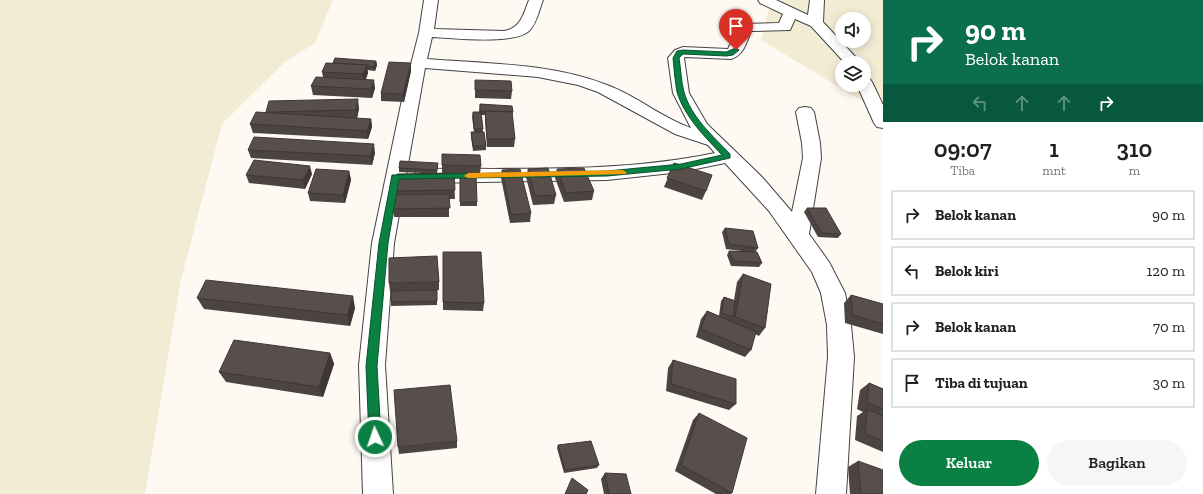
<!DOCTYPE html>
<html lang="id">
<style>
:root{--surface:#fff;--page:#f6f6f6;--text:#202124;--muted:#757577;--line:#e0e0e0;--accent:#0b8043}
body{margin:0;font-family:"Zilla Slab",serif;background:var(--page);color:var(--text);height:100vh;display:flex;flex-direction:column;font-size:15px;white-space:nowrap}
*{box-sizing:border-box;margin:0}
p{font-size:13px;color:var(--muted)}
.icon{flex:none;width:22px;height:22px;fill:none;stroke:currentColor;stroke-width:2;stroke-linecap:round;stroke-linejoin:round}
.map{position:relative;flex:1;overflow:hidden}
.details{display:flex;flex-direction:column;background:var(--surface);width:320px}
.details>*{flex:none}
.top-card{background:#0b6e4f;color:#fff;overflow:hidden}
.fabs{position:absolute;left:835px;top:12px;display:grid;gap:8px}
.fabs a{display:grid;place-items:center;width:36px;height:36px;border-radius:50%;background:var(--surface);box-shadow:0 2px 10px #0003;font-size:20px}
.pin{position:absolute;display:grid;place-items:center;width:34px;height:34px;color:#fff;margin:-41px -17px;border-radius:50% 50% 50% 0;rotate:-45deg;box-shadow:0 0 4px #0007}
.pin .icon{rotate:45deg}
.me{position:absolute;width:44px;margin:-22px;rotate:357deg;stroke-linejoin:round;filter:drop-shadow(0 0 3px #0008)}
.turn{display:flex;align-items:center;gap:14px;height:84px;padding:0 16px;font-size:18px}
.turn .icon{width:52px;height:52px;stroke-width:2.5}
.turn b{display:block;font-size:28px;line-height:34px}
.lanes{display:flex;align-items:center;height:38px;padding:0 16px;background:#0003;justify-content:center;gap:20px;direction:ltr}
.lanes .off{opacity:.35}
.eta{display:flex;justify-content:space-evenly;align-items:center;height:68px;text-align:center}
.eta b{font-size:24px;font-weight:600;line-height:28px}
.action{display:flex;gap:8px;margin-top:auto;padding:8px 16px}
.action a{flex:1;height:46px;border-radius:24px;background:var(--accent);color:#fff;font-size:16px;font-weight:600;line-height:46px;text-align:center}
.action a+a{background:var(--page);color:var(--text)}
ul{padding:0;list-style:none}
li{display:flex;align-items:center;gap:12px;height:50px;margin:0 8px 6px;padding:0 8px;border:2px solid var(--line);border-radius:0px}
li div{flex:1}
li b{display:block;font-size:15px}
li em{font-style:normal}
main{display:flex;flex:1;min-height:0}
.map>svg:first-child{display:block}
.farmland{fill:#f3ecd4;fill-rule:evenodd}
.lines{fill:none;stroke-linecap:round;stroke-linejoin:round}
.street-casing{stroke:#434343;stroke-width:2}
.street{fill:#fff;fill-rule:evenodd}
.wall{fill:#4c4441}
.shaded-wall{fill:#3e3735}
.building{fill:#584f4c;stroke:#3e3735}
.route{fill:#0b8043;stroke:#07532c}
.slow{fill:#f59e0b}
</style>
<main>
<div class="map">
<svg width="883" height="494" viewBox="0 0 883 494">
<rect width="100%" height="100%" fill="#fefaf3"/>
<g class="farmland">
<path d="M0,0H333L315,43L285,62L222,124L181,280L145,494H0Z"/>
<path d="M771,0H883V109H875L761,40ZM842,19H864V41H842ZM842,63H864V85H842Z"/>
</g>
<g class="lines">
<g class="street-casing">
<g id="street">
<path d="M424,0H438L434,29L504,31C521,28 523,15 529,0H543C539,10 537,23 529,31C514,45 453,38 432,37L427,59C488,64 550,63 607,85C637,96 662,118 691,128L673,93L668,58L675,50L683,47L728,49L740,24L779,23L783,14L760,3L758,0H776L808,15L810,0H824L823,22L861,63H845L811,26L795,19L790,30L751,31C746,43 744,55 731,59L685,57L684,58L689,93L707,124L762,177L792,212L803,158L802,143L796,112L799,108L805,107L811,108L814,112L820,143L821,158L809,234L829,262L845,293L851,325L854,357L846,494H816L828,357L827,325L821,293L812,272L769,211L725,163L681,172L607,180L424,183L417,181L414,176L417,171L424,169C521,168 619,173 715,153L708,145L675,134L598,92L578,85L538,77L425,68L394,243L385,365L393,494H363L359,365L372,243L403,95L419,33Z"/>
<path d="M864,77L870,79L872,82L883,105V128L877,127L874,123L857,85H864Z"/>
</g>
</g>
<use href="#street" class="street"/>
</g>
<g class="wall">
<path d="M376,61L377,65L375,71L367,70L368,73L366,79L375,88L372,98L313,95L311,86L323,77L322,72L333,63Z"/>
<path d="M411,71L404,102L381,101V93Z"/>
<path d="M475,80L512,91L511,99L475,98Z"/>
<path d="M480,104L513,112L512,116L515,139L514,147H487L485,120V115H481L483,132L486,146V150L473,151L471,137V132H474L472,117L473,112H479Z"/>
<path d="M359,108L357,118L371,119L372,127L368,139L253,133L250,124L266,113V112Z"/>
<path d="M248,150L375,153L372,165L251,158Z"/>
<path d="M442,154L481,166L480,174H454L455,199H449V217H394L393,209L397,195L396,191L422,173L399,172V168L438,167L437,173H442Z"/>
<path d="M674,163L706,191L702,200L664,187Z"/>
<path d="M528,169L556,195L554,204L533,205L526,177Z"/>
<path d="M557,169L594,191L592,200L564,202L555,178Z"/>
<path d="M502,170L531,213L530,222L510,223L501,178Z"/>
<path d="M349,171L351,180L345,203L310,201L308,193Z"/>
<path d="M312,174L305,189L249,183L246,175Z"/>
<path d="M460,175L477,202V206H460Z"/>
<path d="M807,208L841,234L838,238L818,237L804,212Z"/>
<path d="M725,228L758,248L755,252L762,263L759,267L731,266L727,255L729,251L749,252L726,249L722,232Z"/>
<path d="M443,252L484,303L483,311L443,310Z"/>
<path d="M743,274L765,328L759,336L755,334L751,350L745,357L696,337L701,319L707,311L719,316L721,301L724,297L734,300L737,282Z"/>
<path d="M439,282V290H429H437V305L391,306V292H390L389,283Z"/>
<path d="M851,295L883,304V334L845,323L844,303Z"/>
<path d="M197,298L355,308L350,326L204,309Z"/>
<path d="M330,353L334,364L323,397L226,382L219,372Z"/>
<path d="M673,360L736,404L729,410L666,391L668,368Z"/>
<path d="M869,383L883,389V452L855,440L857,416L863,412L857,409L860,390Z"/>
<path d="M699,413L732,493L731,494H716L675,471L693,420Z"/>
<path d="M457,441V448L399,454L398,447Z"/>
<path d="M558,445L599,465L597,468L564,473L557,448Z"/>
<path d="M858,461L883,494H850L848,467Z"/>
<path d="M605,473L631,494H604L601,479Z"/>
</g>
<g class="shaded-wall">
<path d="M376,61L377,65L375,71L374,67Z"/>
<path d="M411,63V71L404,102L403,94Z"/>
<path d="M367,65L368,73L364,83L363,74Z"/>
<path d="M374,80L375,88L372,98L371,89Z"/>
<path d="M358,99L359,108L357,119L356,110Z"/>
<path d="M371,119L372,127L368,139L367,131Z"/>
<path d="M374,144L375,153L372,165L370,156Z"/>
<path d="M310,166L312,174L305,189L303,180Z"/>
<path d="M349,171L351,180L345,203L343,195Z"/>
<path d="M353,296L355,308L350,326L347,315Z"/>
<path d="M330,353L334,364L323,397L319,387Z"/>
</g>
<g class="building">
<path d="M335,58L376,61L374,67L366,66L367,65L333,63Z"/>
<path d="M389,62L411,63L403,94L381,93Z"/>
<path d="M326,63L367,65L363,74L322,72Z"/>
<path d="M316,77L374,80L371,89L311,86Z"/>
<path d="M475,80L511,81L512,91L475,90Z"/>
<path d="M358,99L356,110L266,112L269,101Z"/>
<path d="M480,104L512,106L513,112L480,111Z"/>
<path d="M485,111L512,112L515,139H487Z"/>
<path d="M256,112L371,119L367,131L250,124Z"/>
<path d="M473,112H481L483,129H474Z"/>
<path d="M471,132H484L486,146H473Z"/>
<path d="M254,137L374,144L370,156L248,150Z"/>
<path d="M442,154L480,155L481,166L442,165Z"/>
<path d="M254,160L310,166L303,180L246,175Z"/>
<path d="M400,161L438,163L437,170L399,168Z"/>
<path d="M674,163L712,175L706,191L667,178Z"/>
<path d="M548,168L556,195L535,196L528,169Z"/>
<path d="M584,168L594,191L566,193L557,169Z"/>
<path d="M316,169L349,171L343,195L308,193Z"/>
<path d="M520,169L531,213L511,215L502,170Z"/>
<path d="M454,173L455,190L396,191L397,174Z"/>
<path d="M460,175H476L477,202H460Z"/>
<path d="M449,194L450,208L393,209L394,195Z"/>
<path d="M807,208H826L841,234L822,233Z"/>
<path d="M725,228L753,231L758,248L729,244Z"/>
<path d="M729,251L757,252L762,263L734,261Z"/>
<path d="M443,252H481L484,303L443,302Z"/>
<path d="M437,256L439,282L389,283V258Z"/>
<path d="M743,274L771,284L765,328L735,317Z"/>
<path d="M206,280L353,296L347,315L197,298Z"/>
<path d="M437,290V301L391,302V291Z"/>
<path d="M851,295L883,304V324L853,315Z"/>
<path d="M724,297L735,301L733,317L722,313Z"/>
<path d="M707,311L756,332L751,350L701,329Z"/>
<path d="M234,340L330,353L319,387L219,372Z"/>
<path d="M673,360L736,379V404L671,384Z"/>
<path d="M869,383L883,389V409L867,402Z"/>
<path d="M450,385L457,441L398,447L394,390Z"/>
<path d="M867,409L883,416V441L865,434Z"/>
<path d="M699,413L747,438L732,493L681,465Z"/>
<path d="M591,441L599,465L565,470L558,445Z"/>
<path d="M858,461L883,470V494H861Z"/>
<path d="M605,473L626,474L631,494H609Z"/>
<path d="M572,478L588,490L586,494H565Z"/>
</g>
<path class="route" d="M736,48L739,50L733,55L726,56L683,54L679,58C681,69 681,81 684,92C691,117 713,136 730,154V158L681,169L607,176L399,179L388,243L377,366L381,437L380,441L375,443L371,441L369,437L366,366L379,243L392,175L607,171L681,164L722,155C705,137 684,116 677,92C675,81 674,69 673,58L677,51L683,50L726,52Z"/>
<path class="slow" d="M623,170L627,173L625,174L468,178L464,176L468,173Z"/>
</svg>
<div class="fabs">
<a><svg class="icon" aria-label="sound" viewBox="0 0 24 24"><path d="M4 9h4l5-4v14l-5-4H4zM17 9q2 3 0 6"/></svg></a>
<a><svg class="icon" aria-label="layers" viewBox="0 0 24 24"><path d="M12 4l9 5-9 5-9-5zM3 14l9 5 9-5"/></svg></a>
</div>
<div class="pin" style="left:736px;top:50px;background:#d93025"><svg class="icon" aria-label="arrive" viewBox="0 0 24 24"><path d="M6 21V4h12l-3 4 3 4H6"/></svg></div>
<svg class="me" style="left:375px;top:437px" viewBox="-20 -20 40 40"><circle r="17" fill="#0b8043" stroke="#fff" stroke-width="3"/><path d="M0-11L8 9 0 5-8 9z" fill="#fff"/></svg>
</div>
<section class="details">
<div class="top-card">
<div class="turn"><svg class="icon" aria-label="right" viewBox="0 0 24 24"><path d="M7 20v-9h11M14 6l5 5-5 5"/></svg><div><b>90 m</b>Belok kanan</div></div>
<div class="lanes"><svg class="icon off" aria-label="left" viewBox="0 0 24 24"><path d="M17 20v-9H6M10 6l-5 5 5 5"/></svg><svg class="icon off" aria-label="ahead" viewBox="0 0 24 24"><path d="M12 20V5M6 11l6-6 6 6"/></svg><svg class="icon off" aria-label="ahead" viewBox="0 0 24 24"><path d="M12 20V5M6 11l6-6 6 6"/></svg><svg class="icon" aria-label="right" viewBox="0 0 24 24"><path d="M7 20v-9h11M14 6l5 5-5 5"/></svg></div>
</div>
<div class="eta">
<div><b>09:07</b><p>Tiba</p></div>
<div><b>1</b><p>mnt</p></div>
<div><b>310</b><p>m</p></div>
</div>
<ul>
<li><svg class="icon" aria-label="right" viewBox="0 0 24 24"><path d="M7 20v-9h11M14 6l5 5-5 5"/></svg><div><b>Belok kanan</b></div><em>90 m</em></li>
<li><svg class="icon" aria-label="left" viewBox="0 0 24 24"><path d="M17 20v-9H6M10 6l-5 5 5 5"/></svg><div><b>Belok kiri</b></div><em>120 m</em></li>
<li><svg class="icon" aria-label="right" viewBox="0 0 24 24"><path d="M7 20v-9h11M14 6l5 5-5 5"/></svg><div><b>Belok kanan</b></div><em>70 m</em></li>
<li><svg class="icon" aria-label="arrive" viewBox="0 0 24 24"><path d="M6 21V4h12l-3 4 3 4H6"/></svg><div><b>Tiba di tujuan</b></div><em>30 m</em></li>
</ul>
<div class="action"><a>Keluar</a><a>Bagikan</a></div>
</section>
</main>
